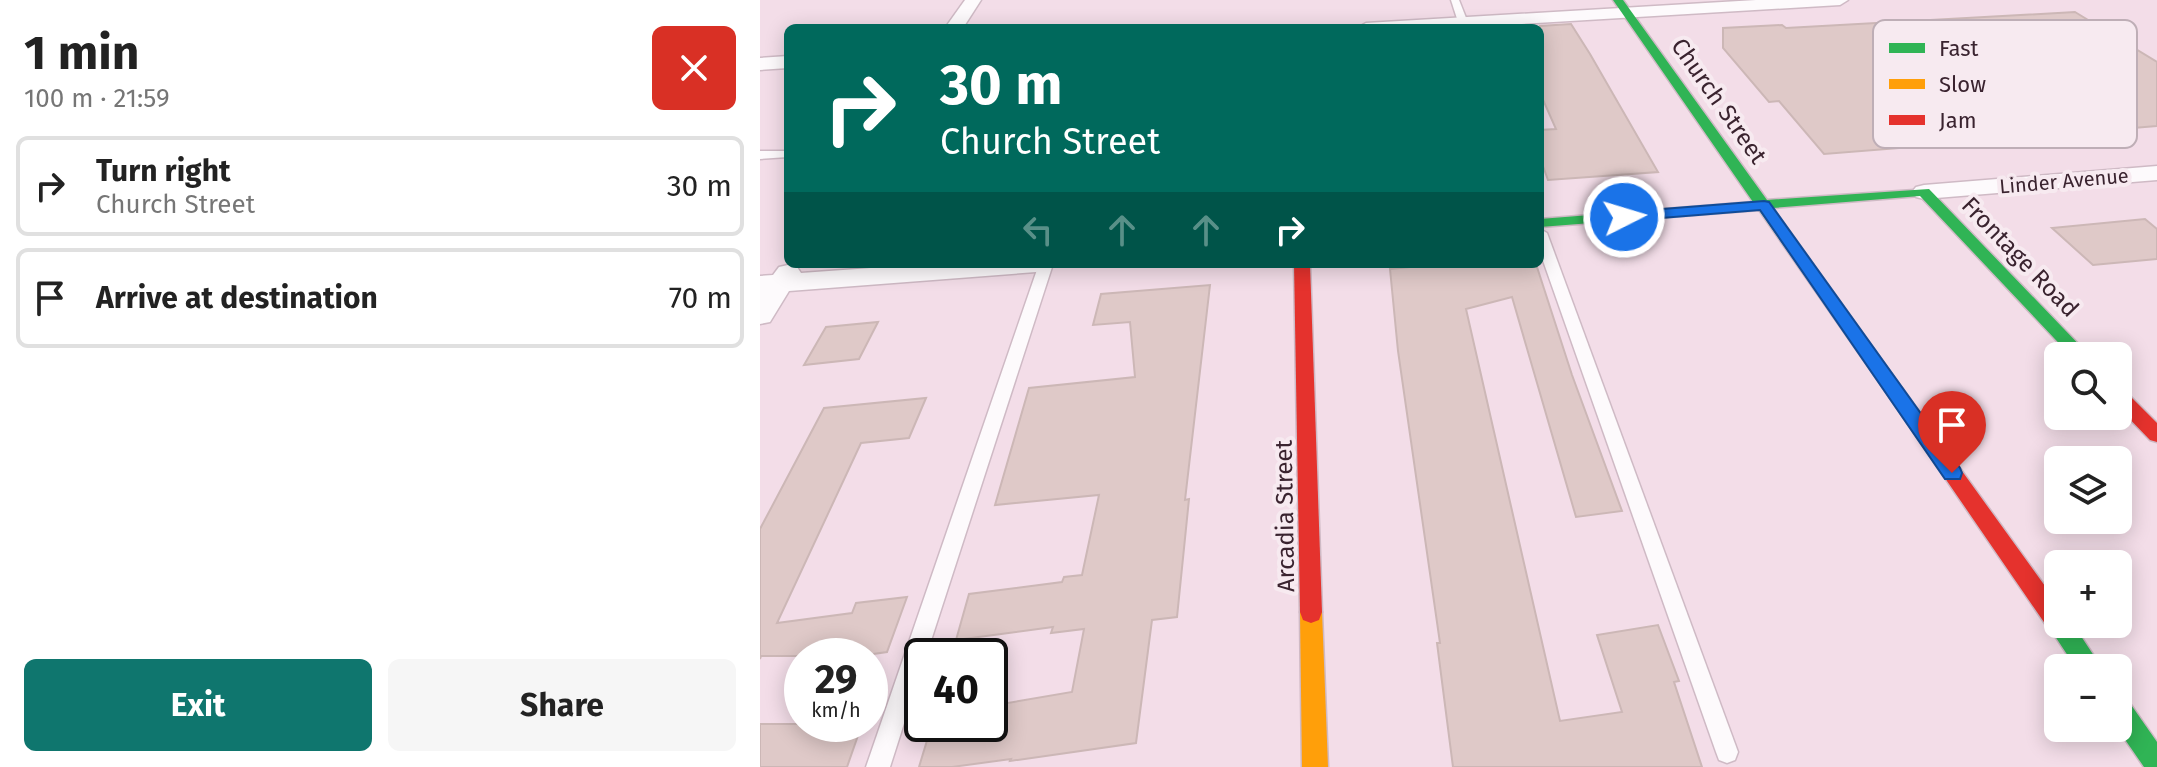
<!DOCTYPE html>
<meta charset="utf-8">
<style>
:root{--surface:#fff;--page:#f6f6f6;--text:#222;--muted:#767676;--line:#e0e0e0;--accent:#0f766e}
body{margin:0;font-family:"Fira Sans",sans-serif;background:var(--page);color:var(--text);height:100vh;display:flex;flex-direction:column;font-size:30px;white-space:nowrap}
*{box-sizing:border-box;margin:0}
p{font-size:26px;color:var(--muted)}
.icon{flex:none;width:44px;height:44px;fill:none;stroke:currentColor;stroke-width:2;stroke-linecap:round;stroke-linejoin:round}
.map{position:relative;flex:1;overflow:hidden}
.side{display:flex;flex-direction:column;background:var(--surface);width:760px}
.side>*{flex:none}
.hud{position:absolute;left:24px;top:24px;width:760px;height:244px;border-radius:12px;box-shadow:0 4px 20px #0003;background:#00695c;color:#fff;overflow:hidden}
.fabs{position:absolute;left:1284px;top:342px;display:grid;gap:16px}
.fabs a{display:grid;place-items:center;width:88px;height:88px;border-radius:12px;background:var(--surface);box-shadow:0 4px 20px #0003;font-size:40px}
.speed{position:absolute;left:24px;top:638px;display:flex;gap:16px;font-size:40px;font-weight:700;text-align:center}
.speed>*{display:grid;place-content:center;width:104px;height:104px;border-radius:50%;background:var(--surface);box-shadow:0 4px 20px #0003;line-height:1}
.speed small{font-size:20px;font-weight:400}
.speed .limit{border:4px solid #111;border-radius:12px;background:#fff;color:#111}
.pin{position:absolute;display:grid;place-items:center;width:68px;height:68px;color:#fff;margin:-82px -34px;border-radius:50% 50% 50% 0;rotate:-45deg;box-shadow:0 0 8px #0007}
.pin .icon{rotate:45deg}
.me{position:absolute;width:88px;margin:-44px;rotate:85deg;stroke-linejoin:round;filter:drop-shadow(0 0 6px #0008)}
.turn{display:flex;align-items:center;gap:28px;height:168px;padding:0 24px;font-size:36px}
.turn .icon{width:104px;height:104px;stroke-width:2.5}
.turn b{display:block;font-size:56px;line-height:68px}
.lanes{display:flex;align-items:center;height:76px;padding:0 24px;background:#0003;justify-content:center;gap:40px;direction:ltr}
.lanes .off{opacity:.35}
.round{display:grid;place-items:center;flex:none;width:84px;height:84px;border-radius:12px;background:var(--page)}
.summary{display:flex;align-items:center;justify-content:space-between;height:136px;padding:0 24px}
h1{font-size:48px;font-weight:700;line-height:60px}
.cta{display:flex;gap:16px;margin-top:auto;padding:16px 24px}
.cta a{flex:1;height:92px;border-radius:12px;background:var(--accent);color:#fff;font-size:32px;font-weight:700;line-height:92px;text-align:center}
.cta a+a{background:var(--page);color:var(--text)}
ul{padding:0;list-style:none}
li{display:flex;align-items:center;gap:24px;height:100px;margin:0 16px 12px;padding:0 8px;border:4px solid var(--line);border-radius:12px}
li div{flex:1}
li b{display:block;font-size:30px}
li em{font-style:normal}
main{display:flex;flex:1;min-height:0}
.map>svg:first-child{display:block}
.building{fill:#dfc9c8;stroke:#ccb7b6;stroke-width:2}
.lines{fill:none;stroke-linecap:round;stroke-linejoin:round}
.lane-casing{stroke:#cfbac5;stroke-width:3}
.street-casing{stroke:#cfbac5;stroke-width:3}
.fast-casing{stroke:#cfbac5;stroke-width:3}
.slow-casing{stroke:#cfbac5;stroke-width:3}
.jam-casing{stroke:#cfbac5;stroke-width:3}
.lane{fill:#fdfafc;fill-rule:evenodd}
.street{fill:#fdfafc;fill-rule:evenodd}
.fast{fill:#30b455;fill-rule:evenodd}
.slow{fill:#ff9f0a;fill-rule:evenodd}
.jam{fill:#e5322d;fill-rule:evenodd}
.route{fill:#1a73e8;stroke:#114b97;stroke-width:2}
.labels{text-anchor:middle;stroke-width:8;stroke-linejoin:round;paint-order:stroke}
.far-street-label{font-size:20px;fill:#3a232f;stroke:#f7eaf0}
.street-label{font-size:24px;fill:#3a232f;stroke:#f7eaf0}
.key{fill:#f7eaf0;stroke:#beaeb6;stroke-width:2}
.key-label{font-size:22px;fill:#3a232f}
</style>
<main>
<section class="side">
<div class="summary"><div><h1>1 min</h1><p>100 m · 21:59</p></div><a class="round" style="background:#d93025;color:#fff"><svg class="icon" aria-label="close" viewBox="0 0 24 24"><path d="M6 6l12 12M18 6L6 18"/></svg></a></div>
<ul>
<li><svg class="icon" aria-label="right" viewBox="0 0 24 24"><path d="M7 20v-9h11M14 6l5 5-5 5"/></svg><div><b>Turn right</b><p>Church Street</p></div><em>30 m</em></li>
<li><svg class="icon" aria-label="arrive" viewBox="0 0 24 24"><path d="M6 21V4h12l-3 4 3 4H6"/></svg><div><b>Arrive at destination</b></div><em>70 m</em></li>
</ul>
<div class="cta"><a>Exit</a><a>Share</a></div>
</section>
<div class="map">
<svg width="1397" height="767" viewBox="0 0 1397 767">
<rect width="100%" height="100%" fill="#f3dde8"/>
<g class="building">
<path d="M1315,12L1397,62V126L1349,130L1344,126L1224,136L1159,141L1165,146L1064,154L1019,101L1009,102L963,48V28L1022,25L1026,28Z"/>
<path d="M811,24L830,54L898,172L788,180L780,158V130L796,129L780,93V26Z"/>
<path d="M1385,219L1397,229V259L1333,265L1292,228Z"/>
<path d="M682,264H776L812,375L862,511L816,517L752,297L706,309L800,721L862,712L837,635L898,625L919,681L914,682L942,767H693L677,643H680L638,351L630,269Z"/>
<path d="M450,285L425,500L429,499L417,617L392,620L376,743L250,761L251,759L192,767H159L172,724H230V706L312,692L324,629L291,633L293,627L196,640L209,594L302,582L304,577L322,575L339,495L235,505L269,388L375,377L370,322L333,325L341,294Z"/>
<path d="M118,322L99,359L44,365L66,327Z"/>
<path d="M166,398L149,438L101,443L17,623L92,613L96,603L147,597L127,652L99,656H1L0,659V529L64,408Z"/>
<path d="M0,724H102L87,767H0Z"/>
</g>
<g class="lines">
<g class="lane-casing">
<g id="lane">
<path d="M691,0H699L710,28H700Z"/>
<path d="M0,151H28V157L0,159Z"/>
<path d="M780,229L787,233L978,752L975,760L967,763L959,760L956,752L780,252Z"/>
<path d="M279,264H293L166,656H162V667L130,767H106Z"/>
</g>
</g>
<g class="street-casing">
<g id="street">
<path d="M205,0H221L203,28H185Z"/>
<path d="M996,0H1088L1080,5L693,28H597L606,23Z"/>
<path d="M28,56V68L0,70V58Z"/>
<path d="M1397,166V180L1164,199L1156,197L1152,192L1156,187L1164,185Z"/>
<path d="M167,264H289L285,270L276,272L29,291L10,322L0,324V276L13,275L19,267L28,265L37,267L41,273Z"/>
</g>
</g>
<g class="fast-casing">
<g id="fast">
<path d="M853,0H863L1007,200L1169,189L1330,356H1311L1160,196L1013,208L1142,388L1145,393L1136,400L1130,398L999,210L780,227V219L993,202Z"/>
<path d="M1298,614V624H1313L1342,668H1316L1287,624L1291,616Z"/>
<path d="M1358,696L1367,699L1397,742V767H1384L1357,728Z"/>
</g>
</g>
<g class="slow-casing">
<path id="slow" d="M551,601L559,604L562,612L568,767H542L540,612L543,604Z"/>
</g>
<g class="jam-casing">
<g id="jam">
<path d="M534,264H550L562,612L559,620L551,623L543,620L540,612Z"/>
<path d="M1136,386L1142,388L1298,604V624H1309L1306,631L1298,634L1290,631L1130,398L1127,393Z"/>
<path d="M1358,388L1364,390L1397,423V442L1390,440L1358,407Z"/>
</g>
</g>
<use href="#lane" class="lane"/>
<use href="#street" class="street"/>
<use href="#fast" class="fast"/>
<use href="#slow" class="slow"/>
<use href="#jam" class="jam"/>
</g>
<path class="route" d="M1004,201L1009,202L1200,468L1202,473L1200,479H1185L1000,210L864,221L856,217L864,212Z"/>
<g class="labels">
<g class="far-street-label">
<text transform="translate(1304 181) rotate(-5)" y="7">Linder Avenue</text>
</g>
<g class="street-label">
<text transform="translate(959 101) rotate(55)" y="8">Church Street</text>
<text transform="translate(1260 257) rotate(46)" y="8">Frontage Road</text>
<text transform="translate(525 516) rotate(-91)" y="8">Arcadia Street</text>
</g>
</g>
<rect x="1113" y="20" width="264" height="128" rx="12" class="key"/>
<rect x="1129" y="43" width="36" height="10" fill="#30b455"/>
<rect x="1129" y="79" width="36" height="10" fill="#ff9f0a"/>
<rect x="1129" y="115" width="36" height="10" fill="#e5322d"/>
<g class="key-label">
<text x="1179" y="56">Fast</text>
<text x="1179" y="92">Slow</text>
<text x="1179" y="128">Jam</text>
</g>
</svg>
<div class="fabs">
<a><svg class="icon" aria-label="search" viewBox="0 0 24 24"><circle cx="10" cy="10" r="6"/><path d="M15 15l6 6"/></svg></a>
<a><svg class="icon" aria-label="layers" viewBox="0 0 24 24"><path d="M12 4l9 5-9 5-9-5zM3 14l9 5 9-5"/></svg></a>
<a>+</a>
<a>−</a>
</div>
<div class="speed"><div>29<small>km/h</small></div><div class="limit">40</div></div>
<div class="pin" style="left:1192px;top:473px;background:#d93025"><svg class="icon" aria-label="arrive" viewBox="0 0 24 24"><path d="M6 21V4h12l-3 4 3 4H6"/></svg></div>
<svg class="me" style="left:864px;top:217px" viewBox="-20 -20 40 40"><circle r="17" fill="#1a73e8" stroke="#fff" stroke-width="3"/><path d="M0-11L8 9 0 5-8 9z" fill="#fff"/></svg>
<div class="hud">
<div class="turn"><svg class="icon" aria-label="right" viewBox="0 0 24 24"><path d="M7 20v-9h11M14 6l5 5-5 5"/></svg><div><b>30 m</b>Church Street</div></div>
<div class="lanes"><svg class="icon off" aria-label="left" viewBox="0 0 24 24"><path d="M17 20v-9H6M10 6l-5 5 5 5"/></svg><svg class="icon off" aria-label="ahead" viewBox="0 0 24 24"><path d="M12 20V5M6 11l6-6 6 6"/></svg><svg class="icon off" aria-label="ahead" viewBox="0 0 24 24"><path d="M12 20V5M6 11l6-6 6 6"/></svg><svg class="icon" aria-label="right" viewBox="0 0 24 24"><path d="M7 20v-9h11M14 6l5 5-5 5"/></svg></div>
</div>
</div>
</main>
